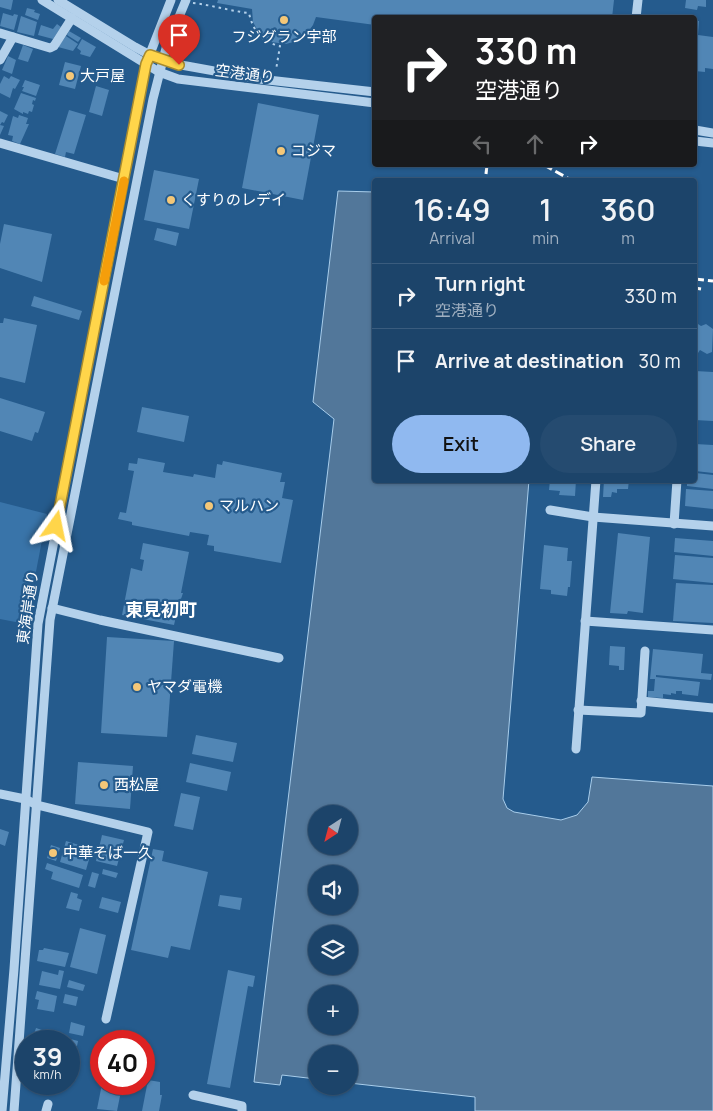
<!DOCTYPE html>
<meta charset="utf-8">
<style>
:root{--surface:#1c446a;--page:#254b70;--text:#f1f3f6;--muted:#a0b0c1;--line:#3a5c7e;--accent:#90b9f0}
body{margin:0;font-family:Manrope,"Noto Sans JP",sans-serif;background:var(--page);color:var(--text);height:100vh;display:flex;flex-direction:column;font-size:19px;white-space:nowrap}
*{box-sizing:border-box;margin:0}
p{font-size:16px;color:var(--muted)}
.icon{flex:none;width:28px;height:28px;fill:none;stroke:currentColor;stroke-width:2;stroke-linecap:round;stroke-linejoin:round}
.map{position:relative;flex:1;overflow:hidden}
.panel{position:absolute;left:372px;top:178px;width:325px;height:305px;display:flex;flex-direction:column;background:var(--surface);border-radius:5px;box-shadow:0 1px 4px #0004,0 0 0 1px var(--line)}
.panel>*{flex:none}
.guide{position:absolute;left:372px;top:15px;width:325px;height:152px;border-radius:5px;box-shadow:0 1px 4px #0004,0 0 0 1px var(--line);background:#202124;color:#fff;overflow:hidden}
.needle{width:32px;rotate:216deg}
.buttons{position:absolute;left:308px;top:805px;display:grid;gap:10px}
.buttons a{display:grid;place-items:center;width:50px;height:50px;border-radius:50%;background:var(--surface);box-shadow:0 1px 4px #0004,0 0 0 1px var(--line);font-size:25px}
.speed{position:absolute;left:15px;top:1030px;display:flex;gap:10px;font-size:25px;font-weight:700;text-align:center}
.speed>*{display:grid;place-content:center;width:65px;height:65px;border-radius:50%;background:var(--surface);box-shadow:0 1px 4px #0004,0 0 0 1px var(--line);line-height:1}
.speed small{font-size:12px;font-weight:400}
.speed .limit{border:8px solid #d22;background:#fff;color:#111}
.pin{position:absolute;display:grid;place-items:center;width:42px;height:42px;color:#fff;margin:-51px -21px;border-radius:50% 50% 50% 0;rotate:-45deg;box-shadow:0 0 5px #0007}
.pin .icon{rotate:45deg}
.me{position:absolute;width:55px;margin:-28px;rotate:12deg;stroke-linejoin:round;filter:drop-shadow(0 0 4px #0008)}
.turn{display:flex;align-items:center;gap:18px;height:105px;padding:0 20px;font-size:22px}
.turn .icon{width:65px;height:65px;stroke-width:2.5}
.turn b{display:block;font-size:35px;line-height:42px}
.lanes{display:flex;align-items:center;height:48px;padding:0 20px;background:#0003;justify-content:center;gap:25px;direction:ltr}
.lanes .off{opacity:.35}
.eta{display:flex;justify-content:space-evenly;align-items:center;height:85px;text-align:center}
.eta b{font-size:30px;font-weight:600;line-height:35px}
.button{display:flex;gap:10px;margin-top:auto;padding:10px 20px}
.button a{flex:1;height:58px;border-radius:30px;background:var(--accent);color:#111;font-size:20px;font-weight:600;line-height:58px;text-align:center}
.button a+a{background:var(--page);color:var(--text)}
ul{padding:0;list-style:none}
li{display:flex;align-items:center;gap:15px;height:65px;padding:0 20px;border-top:1px solid var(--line)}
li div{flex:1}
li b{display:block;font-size:19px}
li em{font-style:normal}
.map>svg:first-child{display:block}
.green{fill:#3974a9}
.water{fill:#52779a;stroke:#a8cdeb;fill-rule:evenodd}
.building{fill:#5186b5}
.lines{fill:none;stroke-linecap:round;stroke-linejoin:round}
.path{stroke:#b4d1eb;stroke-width:2;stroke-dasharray:2.5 4;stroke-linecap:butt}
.minor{stroke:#b4d1eb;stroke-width:9}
.rail{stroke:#fff;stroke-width:3;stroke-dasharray:9 4;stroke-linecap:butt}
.route-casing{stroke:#a68a30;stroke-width:12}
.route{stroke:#ffd54a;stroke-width:9}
.slow{stroke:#f59e0b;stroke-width:9}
.poi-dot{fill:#f4c778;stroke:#255b8d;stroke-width:2}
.labels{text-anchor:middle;stroke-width:4.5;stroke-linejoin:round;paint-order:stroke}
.poi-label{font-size:15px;fill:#fff;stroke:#255b8d;text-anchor:start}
.street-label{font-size:15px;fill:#fff;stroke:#255b8d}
.quarter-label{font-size:18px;font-weight:bold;fill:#fff;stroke:#255b8d}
</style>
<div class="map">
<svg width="713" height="1111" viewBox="0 0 713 1111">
<rect width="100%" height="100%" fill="#255b8d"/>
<path class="green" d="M0,502L47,514L26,624L0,619Z"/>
<path class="water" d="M338,191L375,192V480H529L503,799L507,808L514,812L561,820L577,815L588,802L592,777L713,786V1111H475V1097L349,1083V1054H316V1079L282,1075L280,1085L254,1082L334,419L313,402ZM316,814H349V846H316ZM316,874H349V906H316ZM316,934H349V966H316ZM316,994H349V1026H316Z"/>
<g class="building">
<path d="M0,0H13L11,10L0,7Z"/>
<path d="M218,0H614L612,18H375V25L316,17L313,25L306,35L300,40L286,44L271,42L259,33L253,22L252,9L217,3Z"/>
<path d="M686,0H706V7L698,6L697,10L685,8Z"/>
<path d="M27,8L35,10L34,12L40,14L38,20L25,15Z"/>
<path d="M3,13L13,16L14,14L18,15L14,30L0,26Z"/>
<path d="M21,16L37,22L34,36L17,32Z"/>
<path d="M695,21H699L698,35L713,37V69L705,68V72L695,71Z"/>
<path d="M57,24L61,27L53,39L38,35L41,25L53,29Z"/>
<path d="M69,31L81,38L78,42L67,35Z"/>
<path d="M66,36L78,44L73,51L58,47Z"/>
<path d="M82,39L96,47L90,57L80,54L81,51L77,48Z"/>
<path d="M23,45L33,49L28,62L18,59Z"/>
<path d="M8,56L16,60L12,74L2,70Z"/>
<path d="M65,62L81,66L75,89L59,85Z"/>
<path d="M4,76L9,79L11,76L20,80L15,89L13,88L10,98L0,93V84Z"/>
<path d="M25,80L40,85L36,96L22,91L24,87H22Z"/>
<path d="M96,86L109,90L102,116L89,112Z"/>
<path d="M21,93L36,98L35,101L33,100L32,104L34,105L32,112L29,111L28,114L23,112V114L14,109Z"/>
<path d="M258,103L319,115L303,200L242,188Z"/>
<path d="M69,110L86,115L74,154L66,152L65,157L55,154Z"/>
<path d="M0,111L8,115L4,123L2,122L0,125L4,126L0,135Z"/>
<path d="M19,115L28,118L26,124H29L20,144L12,141L13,136L8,135L13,116L18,118Z"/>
<path d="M154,170L199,179L189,229L144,220Z"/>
<path d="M4,224L52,234L42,282L0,268V244Z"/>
<path d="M157,228L179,233L176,246L154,240Z"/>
<path d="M34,296L82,311L79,320L31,306Z"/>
<path d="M4,318L37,325L25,383L0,377V323H3Z"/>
<path d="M698,324L701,326L706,324L713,329L712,352L707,354L700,350L698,353L695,351V342L698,334L695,333V325Z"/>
<path d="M695,371L713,372V421L695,420Z"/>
<path d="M0,398L45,412L38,433L35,432L32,441L0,431Z"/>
<path d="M142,407L189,416L184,442L137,432Z"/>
<path d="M695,444L713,445V473L695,471Z"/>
<path d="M138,458L165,463L163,472L193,477L194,474L215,478L217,464L222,465L223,461L282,473L280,482H285L282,498L293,500L281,563L214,551V546L207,545L209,535L190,532L189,536L132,525V522L118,519L120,512L126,513L134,471L128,470L129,463L137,464Z"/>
<path d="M696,473L713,475V489L687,486V480H695Z"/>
<path d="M550,480H576L575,496L559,495L560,491L549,490Z"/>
<path d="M604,480H629L628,489H617V493L612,492L611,497H603Z"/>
<path d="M686,489L713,491V509L685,506Z"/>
<path d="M618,533L650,537L643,613L628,611L627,614L610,613Z"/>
<path d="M675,538L713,541V556L674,552Z"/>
<path d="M143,543L189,552L181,593H183L181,599H180L174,625L122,615L131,568L142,571L144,560L140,559Z"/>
<path d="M544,545L568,548L567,561H572L570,587H568L567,596L551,594V590L540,589Z"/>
<path d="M675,555L713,558V583L673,579Z"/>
<path d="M676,583L713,585V623L673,621Z"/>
<path d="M107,637L174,641L167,737L101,733Z"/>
<path d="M610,646L625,647L624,670H619V666L609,665Z"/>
<path d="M653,649L703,654L701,673L712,674L711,680L656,675V677L700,682L698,696L682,694V691H676V694L671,693V695L663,694V698L648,697V691H654L655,679H650Z"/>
<path d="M196,735L237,743L233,762L192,754Z"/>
<path d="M78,762L133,766L130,809L75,804Z"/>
<path d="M190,763L231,772L227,791L186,782Z"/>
<path d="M181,793L200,797L193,830L174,826Z"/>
<path d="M0,829L9,832L5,846L0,844Z"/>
<path d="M102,835L124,840L117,866L96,861Z"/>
<path d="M66,841L92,849L86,870L60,862Z"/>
<path d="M51,845L60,848L56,861L47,858Z"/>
<path d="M153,849L164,851L162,861L208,872L190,950L171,946L168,958L131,950Z"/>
<path d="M47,863L83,875L79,888L51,879L53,872L45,869Z"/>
<path d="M103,869L118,873L116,878L102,874Z"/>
<path d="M92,872L99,874L95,888L88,886Z"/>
<path d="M71,892L78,894L77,898L82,900L79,911L66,908Z"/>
<path d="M220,895L242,898L240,910L218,906Z"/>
<path d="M102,897L121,902L118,913L99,908Z"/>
<path d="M80,928L106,935L97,974L70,967Z"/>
<path d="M44,948L69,953L65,967L37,961L39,950H43Z"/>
<path d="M59,970L64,971L60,989L39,985L42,971L58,975Z"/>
<path d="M228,970L255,976L253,987L248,986L230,1088L207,1084Z"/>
<path d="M69,980L85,985L83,991L67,987Z"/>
<path d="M37,991L57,996L54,1012L37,1009L39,1000L35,999Z"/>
<path d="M65,994L78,997L76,1006L63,1003Z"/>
<path d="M71,1022L85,1026L83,1036L69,1033Z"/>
<path d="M36,1028L51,1033L48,1041L33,1037Z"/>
<path d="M59,1036L78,1041L77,1046L69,1044V1041H58Z"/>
<path d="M148,1080L160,1082V1095H162L159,1111H142Z"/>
<path d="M102,1084H120L119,1086H122L117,1111L97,1109Z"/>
</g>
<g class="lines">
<path class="path" d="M193,3C212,5 230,11 249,13C253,31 262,42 280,46L276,70"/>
<g class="minor">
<path d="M42,0L159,72L178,79L375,103"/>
<path d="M58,0L135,47L150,55L170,63L259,79L375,92"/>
<path d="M636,18L638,0"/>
<path d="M0,33L50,48L54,46L72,18"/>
<path d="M0,60L13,37"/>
<path d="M695,130L713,133"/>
<path d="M695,141L713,143"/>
<path d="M0,143L124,179"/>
<path d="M550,510L593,517L713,526"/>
<path d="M674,524L677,480"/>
<path d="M52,608L100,620L279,658"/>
<path d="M585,621L713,630"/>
<path d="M641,701L713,708"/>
<path d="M578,710L641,713L645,651"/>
<path d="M576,749L596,480"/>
<path d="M0,794L25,799L37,805L148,832L106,1019"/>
<path d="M193,1095L242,1106V1111"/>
<path d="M2,1111L14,969L38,624L146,64L171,0"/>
<path d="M14,1111L50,620L153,99L166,48L186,0"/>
<path d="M46,1111L48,1104"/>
</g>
<g class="rail">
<path d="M544,165L571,180"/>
<path d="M486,174L487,165"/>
<path d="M695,279L713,281"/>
<path d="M695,288L701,289"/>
</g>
</g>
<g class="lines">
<g class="route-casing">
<path id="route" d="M56,526L146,64L150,55L179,65"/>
</g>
<use href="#route" class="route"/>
<path class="slow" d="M104,281L124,181"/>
</g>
<g class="poi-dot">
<circle cx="284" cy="20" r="5"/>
<circle cx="70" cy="76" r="5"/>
<circle cx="281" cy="151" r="5"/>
<circle cx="171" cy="200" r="5"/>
<circle cx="209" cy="506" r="5"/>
<circle cx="137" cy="687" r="5"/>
<circle cx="104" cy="785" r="5"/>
<circle cx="53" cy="853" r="5"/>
</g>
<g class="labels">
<g class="poi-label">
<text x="284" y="42" text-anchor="middle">フジグラン宇部</text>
<text x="80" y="81">大戸屋</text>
<text x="291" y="156">コジマ</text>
<text x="181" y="205">くすりのレデイ</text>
<text x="219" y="511">マルハン</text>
<text x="147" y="692">ヤマダ電機</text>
<text x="114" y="790">西松屋</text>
<text x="63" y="858">中華そば一久</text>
</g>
<g class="street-label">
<text transform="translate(245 74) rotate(7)" y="5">空港通り</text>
<text transform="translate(28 607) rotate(-82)" y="5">東海岸通り</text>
</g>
<g class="quarter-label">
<text x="161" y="616">東見初町</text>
</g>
</g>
</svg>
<div class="buttons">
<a><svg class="needle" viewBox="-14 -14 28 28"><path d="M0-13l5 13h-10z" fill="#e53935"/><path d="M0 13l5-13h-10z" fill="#a0b0c1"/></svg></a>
<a><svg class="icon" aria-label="sound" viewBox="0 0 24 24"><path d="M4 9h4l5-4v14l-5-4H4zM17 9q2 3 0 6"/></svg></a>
<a><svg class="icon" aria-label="layers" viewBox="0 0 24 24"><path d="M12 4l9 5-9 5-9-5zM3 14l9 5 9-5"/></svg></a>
<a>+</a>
<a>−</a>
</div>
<div class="speed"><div>39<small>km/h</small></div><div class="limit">40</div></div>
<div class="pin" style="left:179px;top:65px;background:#d93025"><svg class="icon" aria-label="arrive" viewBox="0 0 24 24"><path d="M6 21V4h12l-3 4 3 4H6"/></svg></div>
<svg class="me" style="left:56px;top:526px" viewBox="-20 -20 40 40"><path d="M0-17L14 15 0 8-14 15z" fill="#ffd54a" stroke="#fff" stroke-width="4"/></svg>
<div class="guide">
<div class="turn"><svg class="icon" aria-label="right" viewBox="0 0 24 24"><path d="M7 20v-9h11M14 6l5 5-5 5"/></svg><div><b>330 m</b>空港通り</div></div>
<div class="lanes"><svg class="icon off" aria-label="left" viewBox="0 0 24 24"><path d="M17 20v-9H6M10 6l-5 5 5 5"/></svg><svg class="icon off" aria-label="ahead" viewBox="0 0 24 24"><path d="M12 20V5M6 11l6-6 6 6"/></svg><svg class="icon" aria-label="right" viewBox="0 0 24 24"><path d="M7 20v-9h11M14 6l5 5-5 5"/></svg></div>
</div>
<section class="panel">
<div class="eta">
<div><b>16:49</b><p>Arrival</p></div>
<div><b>1</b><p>min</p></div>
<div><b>360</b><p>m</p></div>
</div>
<ul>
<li><svg class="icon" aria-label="right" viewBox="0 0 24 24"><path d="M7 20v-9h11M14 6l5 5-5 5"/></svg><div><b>Turn right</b><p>空港通り</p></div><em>330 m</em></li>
<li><svg class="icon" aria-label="arrive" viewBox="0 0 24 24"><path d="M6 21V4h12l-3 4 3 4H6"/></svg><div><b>Arrive at destination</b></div><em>30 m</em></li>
</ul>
<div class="button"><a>Exit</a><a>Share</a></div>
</section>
</div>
